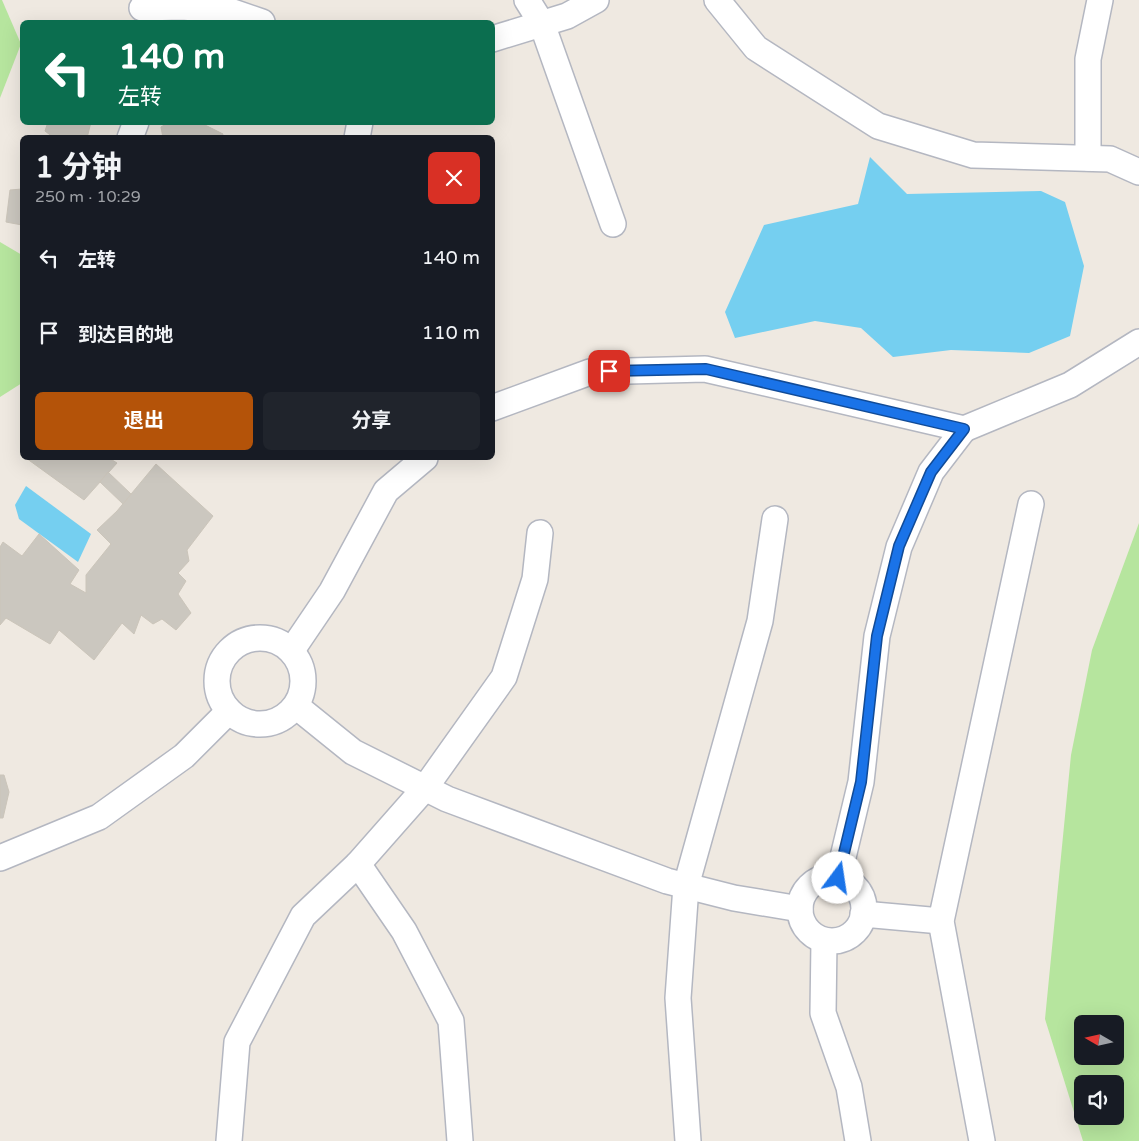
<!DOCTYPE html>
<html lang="zh">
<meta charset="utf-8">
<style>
:root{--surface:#171b24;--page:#20242c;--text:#f1f3f6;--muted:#9ea1a6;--accent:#b45309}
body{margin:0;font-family:"Varela Round","Noto Sans SC",sans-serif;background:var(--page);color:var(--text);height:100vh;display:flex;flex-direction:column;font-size:19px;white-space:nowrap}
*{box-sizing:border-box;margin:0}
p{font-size:16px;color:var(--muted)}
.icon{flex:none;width:28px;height:28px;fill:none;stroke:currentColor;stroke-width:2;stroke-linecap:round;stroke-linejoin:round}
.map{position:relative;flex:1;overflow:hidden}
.side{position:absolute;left:20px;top:135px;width:475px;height:325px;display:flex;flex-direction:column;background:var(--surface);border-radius:8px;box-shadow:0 5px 20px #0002}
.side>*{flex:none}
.guide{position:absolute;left:20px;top:20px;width:475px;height:105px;border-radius:8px;box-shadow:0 5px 20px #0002;background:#0b6e4f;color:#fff;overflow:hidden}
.needle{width:32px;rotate:279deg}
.controls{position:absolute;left:1074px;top:1015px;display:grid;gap:10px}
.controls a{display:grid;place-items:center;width:50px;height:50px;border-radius:8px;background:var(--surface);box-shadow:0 5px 20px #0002;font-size:25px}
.pin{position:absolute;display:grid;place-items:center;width:42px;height:42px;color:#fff;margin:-21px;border-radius:10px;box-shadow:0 2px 8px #0006}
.me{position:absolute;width:55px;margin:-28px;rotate:14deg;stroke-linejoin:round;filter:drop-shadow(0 0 4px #0008)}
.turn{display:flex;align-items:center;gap:18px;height:105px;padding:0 15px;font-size:22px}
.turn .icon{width:65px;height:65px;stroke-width:2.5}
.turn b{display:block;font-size:35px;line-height:42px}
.round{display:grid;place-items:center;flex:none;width:52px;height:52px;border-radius:8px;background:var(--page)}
.headline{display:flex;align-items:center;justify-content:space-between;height:85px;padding:0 15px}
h1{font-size:30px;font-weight:700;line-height:38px}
.cta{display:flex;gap:10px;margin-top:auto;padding:10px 15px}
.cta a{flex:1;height:58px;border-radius:8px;background:var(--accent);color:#fff;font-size:20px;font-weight:700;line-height:58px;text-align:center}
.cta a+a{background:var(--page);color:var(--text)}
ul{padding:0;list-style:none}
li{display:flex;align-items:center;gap:15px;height:75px;padding:0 15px}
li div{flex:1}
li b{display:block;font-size:19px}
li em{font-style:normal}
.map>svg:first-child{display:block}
.green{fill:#b6e59e;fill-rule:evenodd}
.water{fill:#75cff0}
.building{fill:#cbc7bf;stroke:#cbc5ba}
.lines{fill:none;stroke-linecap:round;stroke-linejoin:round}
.minor-casing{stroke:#b4b7c1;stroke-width:28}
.minor{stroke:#fff;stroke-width:25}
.route-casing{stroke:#114b97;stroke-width:12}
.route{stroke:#1a73e8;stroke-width:9}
</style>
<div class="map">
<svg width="1139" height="1141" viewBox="0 0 1139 1141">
<rect width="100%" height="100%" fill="#efe9e1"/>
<g class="green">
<path d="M0,0H2L21,44L0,98Z"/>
<path d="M0,242L22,255V383L0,397Z"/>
<path d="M1139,523V1141H1083L1045,1019L1071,755L1092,650ZM1082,1024H1115V1056H1082ZM1082,1084H1115V1116H1082Z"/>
</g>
<g class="water">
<path d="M870,157L907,194L1041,191L1065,202L1084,266L1070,336L1029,353L951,350L893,357L861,328L815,321L735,338L725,312L764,225L858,204Z"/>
<path d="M26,486L91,534L78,562L19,519L15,505Z"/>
</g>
<g class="building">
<path d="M48,122H91L87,138H54L45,131Z"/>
<path d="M169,122H199L223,134L222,138H163L161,127Z"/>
<path d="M22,189V225L6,222L10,190Z"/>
<path d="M26,458H109L117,463L84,500Z"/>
<path d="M156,464L213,516L187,550L189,561L178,573L186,581L178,594L191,613L176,630L162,619L153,624L141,615L134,634L122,623L94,660L59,630L50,644L6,618L0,625V547L3,542L22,556L39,534L79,570L70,584L86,593V575L111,544L97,530L117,511Z"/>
<path d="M108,472L131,494L123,504L100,482Z"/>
<path d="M0,775H4L9,792L3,818H0Z"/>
</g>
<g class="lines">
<g class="minor-casing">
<g id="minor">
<path d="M527,0L542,24L613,224"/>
<path d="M717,0L756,48L878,126L973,155L1110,159L1139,172"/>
<path d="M142,8L181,7L227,10L262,22"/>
<path d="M492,39L567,16L596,0"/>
<path d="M130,138L136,122"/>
<path d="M357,138L360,122"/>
<path d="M1088,158V59L1100,0"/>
<path d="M492,408L590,372L705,369L964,429L1070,385L1139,342"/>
<circle cx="260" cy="681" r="43"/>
<path d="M292,650L332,591L386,491L425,458"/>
<path d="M296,706L353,752L447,799L667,881L734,898L800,909"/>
<path d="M0,858L99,817L184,756L229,711"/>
<path d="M358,864L404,931L451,1021L460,1141"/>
<circle cx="832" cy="909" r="32"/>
<path d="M838,878L861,782L877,636L899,547L931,472L964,429"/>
<path d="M863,914L941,921"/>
<path d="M824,941L823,1013L849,1087L858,1141"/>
<path d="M229,1141L237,1042L303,916L358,864L425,788L504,677L535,579L540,533"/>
<path d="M688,1141L678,998L686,886L760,621L775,519"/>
<path d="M982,1141L941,921L1031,504"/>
</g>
</g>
<use href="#minor" class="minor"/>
</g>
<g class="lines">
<g class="route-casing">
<path id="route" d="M609,371L706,369L964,429L931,472L899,546L877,636L861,782L838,878"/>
</g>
<use href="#route" class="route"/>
</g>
</svg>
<div class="controls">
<a><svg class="needle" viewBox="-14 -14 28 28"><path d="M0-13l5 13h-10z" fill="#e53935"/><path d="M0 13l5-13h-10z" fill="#9ea1a6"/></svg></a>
<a><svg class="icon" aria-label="sound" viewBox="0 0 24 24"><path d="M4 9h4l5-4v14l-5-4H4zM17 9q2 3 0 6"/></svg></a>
</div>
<div class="pin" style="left:609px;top:371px;background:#d93025"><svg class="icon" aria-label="arrive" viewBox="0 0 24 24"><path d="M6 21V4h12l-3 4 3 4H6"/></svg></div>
<svg class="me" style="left:838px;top:878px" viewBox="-20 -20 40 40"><circle r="19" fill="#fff"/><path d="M0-13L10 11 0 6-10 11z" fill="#1a73e8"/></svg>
<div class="guide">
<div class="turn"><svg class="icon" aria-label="left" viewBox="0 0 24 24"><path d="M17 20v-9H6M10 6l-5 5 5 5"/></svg><div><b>140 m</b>左转</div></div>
</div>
<section class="side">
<div class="headline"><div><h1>1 分钟</h1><p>250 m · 10:29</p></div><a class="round" style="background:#d93025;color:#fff"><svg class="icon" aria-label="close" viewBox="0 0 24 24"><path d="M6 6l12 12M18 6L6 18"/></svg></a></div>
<ul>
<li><svg class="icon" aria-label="left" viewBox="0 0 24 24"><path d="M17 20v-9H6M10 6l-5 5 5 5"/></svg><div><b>左转</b></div><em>140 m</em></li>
<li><svg class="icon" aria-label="arrive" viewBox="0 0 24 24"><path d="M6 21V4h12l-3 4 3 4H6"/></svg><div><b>到达目的地</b></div><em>110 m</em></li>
</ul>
<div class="cta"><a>退出</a><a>分享</a></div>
</section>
</div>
